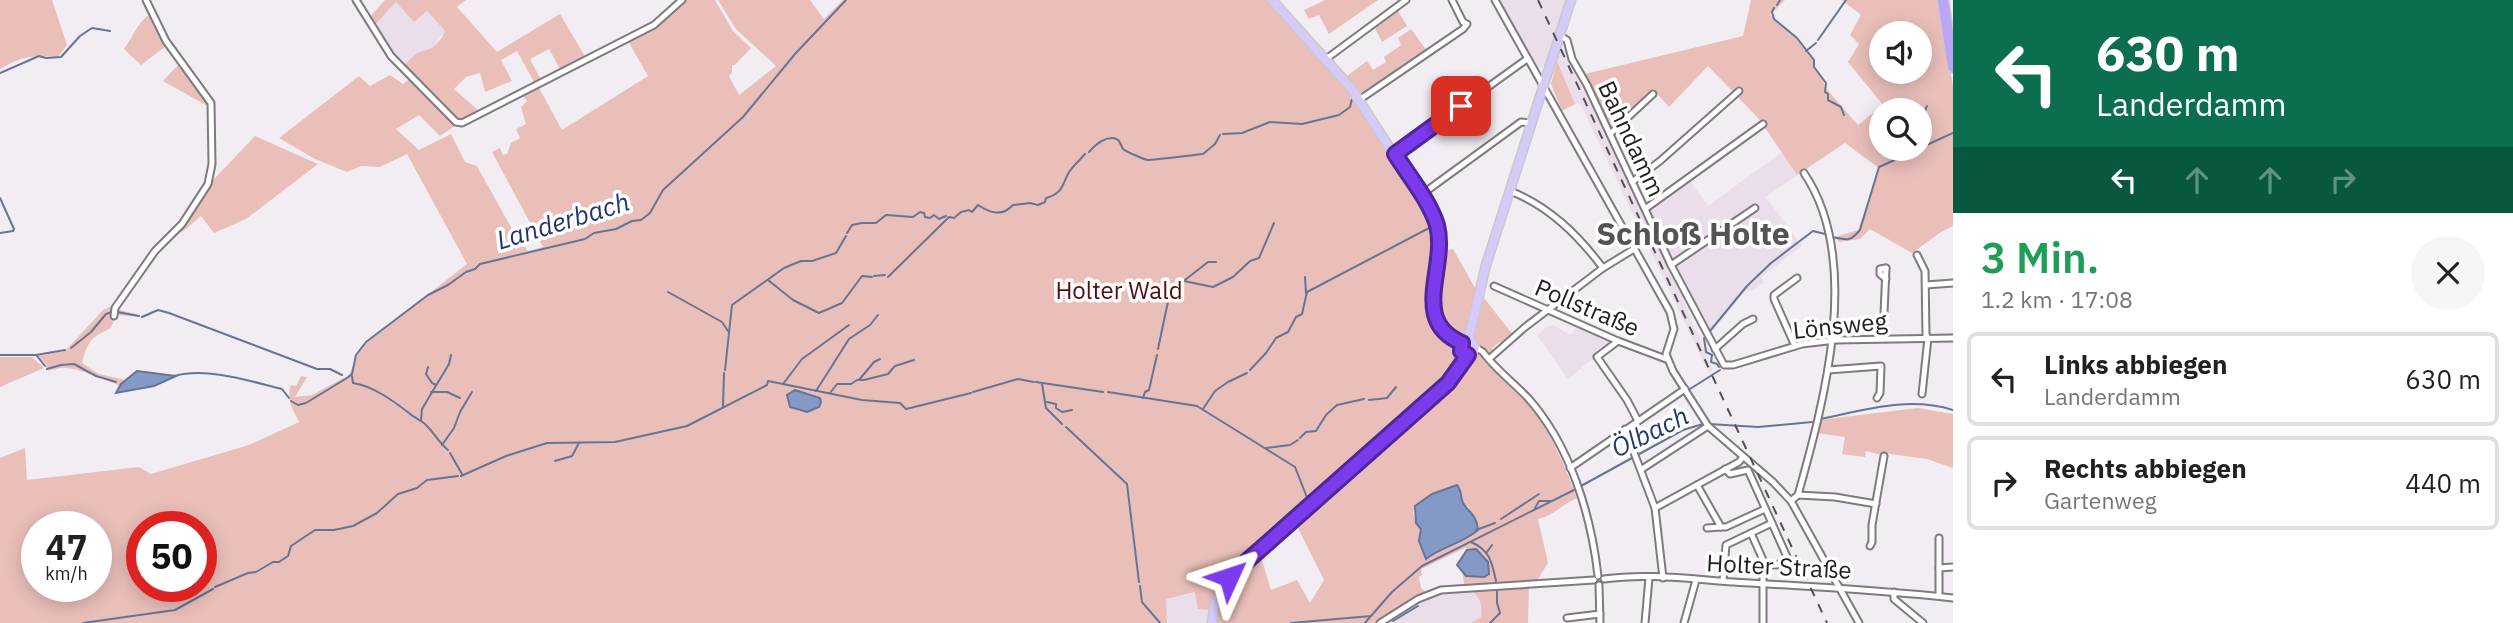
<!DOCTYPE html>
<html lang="de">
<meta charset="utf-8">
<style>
:root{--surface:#fff;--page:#f6f6f6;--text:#202124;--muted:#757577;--line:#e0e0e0}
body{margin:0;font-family:"IBM Plex Sans",sans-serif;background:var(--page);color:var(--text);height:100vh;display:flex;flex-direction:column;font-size:26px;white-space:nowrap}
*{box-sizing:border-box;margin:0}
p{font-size:23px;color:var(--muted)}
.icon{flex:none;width:38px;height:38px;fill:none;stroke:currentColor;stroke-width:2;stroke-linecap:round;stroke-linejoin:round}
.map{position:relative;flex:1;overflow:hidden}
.side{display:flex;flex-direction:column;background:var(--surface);width:560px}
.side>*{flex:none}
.hud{background:#0b6e4f;color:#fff;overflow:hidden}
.buttons{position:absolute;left:1869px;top:21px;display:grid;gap:14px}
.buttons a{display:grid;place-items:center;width:63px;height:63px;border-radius:50%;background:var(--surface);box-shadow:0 4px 18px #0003;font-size:35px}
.speed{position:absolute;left:21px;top:511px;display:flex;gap:14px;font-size:35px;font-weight:700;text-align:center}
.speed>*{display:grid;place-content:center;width:91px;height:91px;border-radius:50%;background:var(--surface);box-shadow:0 4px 18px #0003;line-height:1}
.speed small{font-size:18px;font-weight:400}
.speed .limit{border:10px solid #d22;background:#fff;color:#111}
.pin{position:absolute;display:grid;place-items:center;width:60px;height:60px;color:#fff;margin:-30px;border-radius:14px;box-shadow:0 4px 10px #0006}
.me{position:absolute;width:77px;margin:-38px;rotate:48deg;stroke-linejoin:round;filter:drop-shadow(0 0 5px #0008)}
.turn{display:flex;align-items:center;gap:24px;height:147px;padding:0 28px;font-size:32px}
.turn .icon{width:91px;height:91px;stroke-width:2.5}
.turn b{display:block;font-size:49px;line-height:60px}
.lanes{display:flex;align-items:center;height:66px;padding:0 28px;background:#0003;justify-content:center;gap:35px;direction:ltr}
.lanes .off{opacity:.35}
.round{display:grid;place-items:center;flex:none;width:74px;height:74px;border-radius:37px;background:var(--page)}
.head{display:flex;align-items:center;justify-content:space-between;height:119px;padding:0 28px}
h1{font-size:42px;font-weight:600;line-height:52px;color:#1e9e55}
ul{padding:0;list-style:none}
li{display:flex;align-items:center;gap:21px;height:94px;margin:0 14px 10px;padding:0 14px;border:4px solid var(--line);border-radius:10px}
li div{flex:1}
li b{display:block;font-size:26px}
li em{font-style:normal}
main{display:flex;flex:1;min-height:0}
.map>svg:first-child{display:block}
.built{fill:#e9dee9}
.green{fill:#eabfba;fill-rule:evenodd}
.water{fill:#8499c6;stroke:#677595;stroke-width:2}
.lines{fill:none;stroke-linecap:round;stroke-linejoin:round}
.stream{stroke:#677595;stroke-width:2}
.minor-casing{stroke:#7f7a7f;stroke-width:9}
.major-casing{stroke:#cac9ca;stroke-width:11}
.highway-casing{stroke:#cac9ca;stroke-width:13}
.minor{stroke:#fff;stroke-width:5}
.major{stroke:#d6caf9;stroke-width:8}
.highway{stroke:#bba6f5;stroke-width:10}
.rail{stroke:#535053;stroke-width:2;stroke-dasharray:9 9;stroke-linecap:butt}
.route-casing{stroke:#51269a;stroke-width:18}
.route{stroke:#7c3aed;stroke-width:12}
.labels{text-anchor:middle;stroke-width:7;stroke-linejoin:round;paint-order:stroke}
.street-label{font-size:24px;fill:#222022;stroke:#fff}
.park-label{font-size:24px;fill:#530d0d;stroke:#fff}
.water-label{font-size:26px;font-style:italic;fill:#20366f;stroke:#fff}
.district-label{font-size:32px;font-weight:bold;fill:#565256;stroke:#fff}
</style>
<main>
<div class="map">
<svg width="1953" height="623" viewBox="0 0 1953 623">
<rect width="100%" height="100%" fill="#f2edf2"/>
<g class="built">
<path d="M1498,0H1566L1544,67L1537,68Z"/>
<path d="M396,2L427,11L445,31L432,48L417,53L403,66L374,26Z"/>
<path d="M1565,49L1569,63L1593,108L1681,294L1713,371L1709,373L1580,103L1575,104L1557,61L1559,52Z"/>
<path d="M1782,152L1797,175L1766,197L1802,246L1761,277L1764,282L1751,291L1746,290L1710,334L1675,267L1648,209L1689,180L1708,206Z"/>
<path d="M1553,325L1570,335L1579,326L1614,341L1568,379L1537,335L1548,326Z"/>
<path d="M1470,589L1478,596L1482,603L1481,617L1471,623H1385L1420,601L1442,592Z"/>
<path d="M1196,592L1210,610L1209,623H1167L1165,599Z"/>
</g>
<g class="green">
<path d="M0,0H52L67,45L58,57C36,54 19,57 0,69Z"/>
<path d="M385,0H466L457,7L497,52L560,14L586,58L561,71L549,49L530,59L541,80L535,84L517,51L501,60L512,81L485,92L480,73L466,77L454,89L480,112L459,122L403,66L417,53L432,48L441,39L445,31L427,11L414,22L396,2L374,26L369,18Z"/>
<path d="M683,0H715L733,31L751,48L735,65H732V73L729,76L739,95L776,66L736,29L718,0H810L824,19L843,0H1267L1348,88L1429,213L1436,252L1453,249L1475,288L1480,290L1481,294L1513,335L1502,344L1500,342L1492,348L1494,351L1483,360C1497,373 1514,386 1527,401C1550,430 1564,464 1577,498C1563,504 1553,516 1538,519L1548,563L1534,585L1529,586L1528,623H1471L1481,617C1482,603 1481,598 1470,589L1442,592L1420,601L1385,623H1209L1210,610L1198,609L1195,592L1166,599L1167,623H0V458L25,448L27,480L139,467L151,474L249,445L299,422C293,409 286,400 291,385L296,386L301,376L307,377L295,397L312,395L349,375L361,347L467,264L407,154L380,167L361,166L347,172L315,159L279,138L359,76L370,86L390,75L403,84L411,78L455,126L440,136L419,115L396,129L419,150L451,134L465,162L477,166L522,247H525L528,251L543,247L492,152L500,148L503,155L507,154L511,143L520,138L516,129L526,124L521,107L527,101L522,94L538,86L562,130L648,76L628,41L655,26ZM1457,485L1460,488L1464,505L1469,507L1470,537L1436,552L1426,559L1419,541L1421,529L1416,523L1413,512C1422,496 1440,489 1457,485ZM1296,524L1324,580L1310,603L1297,580L1271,590L1260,554ZM37,527H96V586H37ZM142,527H201V586H142ZM1465,548L1480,552L1488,562L1472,577L1467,576L1462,570L1464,584L1441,586L1425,591L1421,588L1419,577L1422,575L1421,569Z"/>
<path d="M1325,0H1378L1329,34L1319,15L1309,19L1304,10Z"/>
<path d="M1751,0H1785L1770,15L1796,36L1815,63L1814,67L1822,77L1825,87L1858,125L1883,105L1848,62L1859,44L1850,35L1861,15L1842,0H1939L1953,86V226L1941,232L1912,253L1870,229L1860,239L1839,242L1835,237L1858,230L1879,168L1845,143L1797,175L1759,119L1708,66L1669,107L1653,89L1612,131L1585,74L1743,36ZM1881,33H1920V72H1881ZM1881,110H1920V149H1881Z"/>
<path d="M1397,9L1407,26L1382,42L1374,26Z"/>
<path d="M150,14L166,46L141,65L124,49C133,37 137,23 150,14Z"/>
<path d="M1411,29L1427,51L1364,93L1360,92L1347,76L1367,61L1373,70L1386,62L1384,57L1401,45L1398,38Z"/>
<path d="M1557,61L1575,104L1562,111L1551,84Z"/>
<path d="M179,64L209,104L211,108L163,81Z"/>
<path d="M255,136L318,164L246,219L214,233L201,216L181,233L179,231L213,180Z"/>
<path d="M110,307L145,317L116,315L111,328C90,338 88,341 82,363L99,374L126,380L120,386C107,380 80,369 67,368C59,367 54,371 46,370V364L38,356L65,351L103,310Z"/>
<path d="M0,357H32L44,368L0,387Z"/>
<path d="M1918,408L1953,414V468L1927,459L1883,453L1882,455L1866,451L1865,457L1842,454L1845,437L1816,433L1819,420Z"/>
</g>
<g class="water">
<path d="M137,371L176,376L154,386L116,393L121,384Z"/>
<path d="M795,390L820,398L821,402L819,407L807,412L790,407L787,395Z"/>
<path d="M1457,485C1462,491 1460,496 1463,503C1469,513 1477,515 1478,530C1462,544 1442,546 1426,559L1419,541L1421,529L1416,523L1415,506L1432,494Z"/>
<path d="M1476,549L1488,562L1489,574L1484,577L1466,576L1457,565L1467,550Z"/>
</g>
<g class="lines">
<g class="stream">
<path d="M1777,5L1780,0"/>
<path d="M1774,8L1772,12L1774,19L1797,38L1814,60V67L1826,83L1825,92L1828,94V100L1841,107L1844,115"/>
<path d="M1818,40L1846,0"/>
<path d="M1806,51L1816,43"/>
<path d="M0,73L39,56L46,58L61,57L80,36L92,28L110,31"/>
<path d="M1925,111L1927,106"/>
<path d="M1223,134L1242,133L1270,122L1302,124L1339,115L1350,107L1352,99"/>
<path d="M1920,148L1953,133"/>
<path d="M1089,152C1095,145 1103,138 1112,138C1120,138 1120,144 1123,149C1125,151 1145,160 1148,160C1166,159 1185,156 1203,154L1215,144L1220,135"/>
<path d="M0,198L14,229L13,231L0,233"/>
<path d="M949,217L954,218L961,212L969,210L972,212L978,205C990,213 1002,217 1013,205L1030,203L1038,205L1045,202L1046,198C1064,193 1062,184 1069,172C1073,166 1080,160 1085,154"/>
<path d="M847,233L852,225L862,223H876L886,215L913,217L920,212L924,213L925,217L930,218L934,215L939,219L946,216"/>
<path d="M1832,237C1847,240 1850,242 1860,230L1879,167L1919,149"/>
<path d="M874,276L885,275"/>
<path d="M888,277L949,217"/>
<path d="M1305,277L1306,293"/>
<path d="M768,280L793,300L819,313L842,303L862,276L872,277"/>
<path d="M1185,280L1208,262H1216"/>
<path d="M1184,281L1213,287L1233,277L1250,261L1259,258L1274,223"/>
<path d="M668,292L722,322L728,331"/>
<path d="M117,312L139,316"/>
<path d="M142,317L158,310L169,313L317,369H330L342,375"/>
<path d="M1710,331L1747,286L1771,263L1813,231L1825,234"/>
<path d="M1704,338L1706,352L1712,355L1711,362L1717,364L1719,367"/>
<path d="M71,348L91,332L106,314L112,312"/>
<path d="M1158,349L1170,292L1180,284"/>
<path d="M0,355H36L65,350"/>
<path d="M37,356L45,366"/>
<path d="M428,367L426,374L432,383L436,385"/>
<path d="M47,369L61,365L74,364L96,376L116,382"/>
<path d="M725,370L732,305L784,268L801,261H812L836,253L846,236"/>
<path d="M1250,370L1266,353L1276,338L1288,332L1296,317L1302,314L1307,292L1431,227"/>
<path d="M174,376C208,367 249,381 282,389L289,398"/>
<path d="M352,376L353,383C373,386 392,400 409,413C414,418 422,420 427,426C435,434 439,443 448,450"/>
<path d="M859,380L874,362L880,359"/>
<path d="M1036,382L1103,392"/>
<path d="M783,384L802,359L849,325"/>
<path d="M1042,384L1046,408L1062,424"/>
<path d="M1690,389L1720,370"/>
<path d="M816,391L849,339L870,325L878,315"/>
<path d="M431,392H447L460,398"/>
<path d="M973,392L1018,379L1034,382"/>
<path d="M1108,392L1197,406L1295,467L1308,500"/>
<path d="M830,393L837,384H851L857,380H864L888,374L895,366L914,360"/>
<path d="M1143,398L1145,392L1149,390L1157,355"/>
<path d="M1369,400L1387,398L1396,387"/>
<path d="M291,401L298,405L306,403L347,378L352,374L356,355L366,342L428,295L448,285L466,272L475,269L480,264L585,239L594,233L616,229L632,221L641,220L650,213L663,190L743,117L795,54L846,0"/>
<path d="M1047,402L1056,404V408L1062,412L1072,410"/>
<path d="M723,406L724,373"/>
<path d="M1203,409L1215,391L1228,382L1247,373"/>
<path d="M1820,419C1865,410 1908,396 1953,410"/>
<path d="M421,421L422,409L449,364L451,355"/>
<path d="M1709,424L1758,427L1812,422"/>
<path d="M1066,427L1127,484L1139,582"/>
<path d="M1300,438L1306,432L1316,431L1326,415L1337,405L1364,399"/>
<path d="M442,445L454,428L460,412L472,392"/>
<path d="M1266,448L1290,445L1298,440"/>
<path d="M450,453L462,474"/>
<path d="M555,461L572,456L579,443"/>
<path d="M461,476L506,456L547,443L615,442L687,426L767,385L768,381L862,400L900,403L906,409L971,393"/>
<path d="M1581,486L1683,430L1703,424"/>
<path d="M1534,510L1539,501H1551"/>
<path d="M1501,519L1539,494"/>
<path d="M1476,530L1495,523"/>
<path d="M1471,542C1490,550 1492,563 1496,581"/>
<path d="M1487,552L1492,545"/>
<path d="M1140,586L1142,602L1160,623"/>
<path d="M215,587L248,573L256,572L273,562H279L288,556L291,546L315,530H334L353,526L377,513L398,494L417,488L427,480L458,476"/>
<path d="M1393,621L1418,606"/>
<path d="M83,623L175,610L213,589"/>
<path d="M1291,623L1371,616L1392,592L1422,566L1576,489"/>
<path d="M1365,623L1370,617"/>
<path d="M1490,623L1500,613L1497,603V589"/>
</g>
<g class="minor-casing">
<g id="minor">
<path d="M356,0L391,56L456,122L462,123L654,25L682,0"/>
<path d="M1495,0L1670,312L1674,329L1666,354L1673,371L1708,426L1773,482L1791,501L1859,623"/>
<path d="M1559,35L1567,40L1572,59L1587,85L1671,265L1724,365H1733L1802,344L1836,340L1953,338"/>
<path d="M1326,59L1406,0"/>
<path d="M1359,100L1463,29L1467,24L1463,22L1452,0"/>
<path d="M1610,134L1653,94"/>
<path d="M1395,154L1527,59"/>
<path d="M1632,182L1660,161L1739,91"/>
<path d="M1510,191C1549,206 1578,235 1603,268"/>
<path d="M1421,195L1521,122L1531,123"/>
<path d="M1645,209L1763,124"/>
<path d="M1917,255L1925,271L1926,335L1928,338L1922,394"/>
<path d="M1671,265L1755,208"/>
<path d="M1886,279L1880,274V269L1886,268"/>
<path d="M1926,285L1953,283"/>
<path d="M1494,286L1618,341L1666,359"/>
<path d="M114,316L115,308L155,251L182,224L208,184L212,164L211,103L166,41L146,0"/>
<path d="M1883,337L1886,268"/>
<path d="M1618,341L1597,357L1627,400L1638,421"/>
<path d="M1795,346L1774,299V295L1797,278"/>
<path d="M1475,347L1483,352C1495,369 1513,382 1528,398C1570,445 1591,514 1598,576"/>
<path d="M1715,349L1743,324L1753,319"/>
<path d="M1489,359L1524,328L1603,268L1634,249"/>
<path d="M1828,370L1881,366L1880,393L1877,398"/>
<path d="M1625,429L1655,508L1663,578"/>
<path d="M1570,468L1685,389"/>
<path d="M1642,469L1708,426"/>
<path d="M1725,469L1730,474L1748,470L1788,559L1777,565L1762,564"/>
<path d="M1697,485L1721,527H1726L1765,509"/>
<path d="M1798,495L1835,497L1876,504"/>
<path d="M1791,501L1798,495C1824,402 1863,260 1804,173"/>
<path d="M1655,508L1739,462L1743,457"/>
<path d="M1707,528L1721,527"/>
<path d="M1751,533L1763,560V623"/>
<path d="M1870,546L1872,542V525L1884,456"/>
<path d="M1939,568L1953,567"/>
<path d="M1604,579C1646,573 1690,579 1733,582C1806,586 1880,590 1953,598"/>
<path d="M1723,581L1726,545L1772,523"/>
<path d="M1599,585L1600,623"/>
<path d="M1894,592V599L1923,623"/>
<path d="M1939,596V538"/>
<path d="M1567,618L1600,614"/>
<path d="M1380,623L1418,599L1441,590L1594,580"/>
<path d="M1645,623L1649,578"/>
<path d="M1684,623L1696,580"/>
</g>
</g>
<g class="major-casing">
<g id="major">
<path d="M1272,0L1351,88L1431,212C1453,267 1408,306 1460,348"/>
<path d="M1468,341L1486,265L1571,0"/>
<path d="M1464,342H1472L1475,347L1471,354L1465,355"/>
<path d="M1212,623L1215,603L1229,577L1448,383L1468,355"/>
</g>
</g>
<g class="highway-casing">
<path id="highway" d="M1943,0L1953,67"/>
</g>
<use href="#minor" class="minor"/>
<use href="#major" class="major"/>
<use href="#highway" class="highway"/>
<path class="rail" d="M1538,0L1827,623"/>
</g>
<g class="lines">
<g class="route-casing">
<path id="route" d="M1229,577L1448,383L1468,355L1461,351L1462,343C1409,321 1448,267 1437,225C1429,200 1409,176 1395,154L1461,106"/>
</g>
<use href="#route" class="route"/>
</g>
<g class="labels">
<g class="street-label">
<text transform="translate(1631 139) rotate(65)" y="8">Bahndamm</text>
<text transform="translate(1587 308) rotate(23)" y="8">Pollstraße</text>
<text transform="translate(1840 326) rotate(-6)" y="8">Lönsweg</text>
<text transform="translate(1779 567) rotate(3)" y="8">Holter Straße</text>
</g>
<g class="park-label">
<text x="1119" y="299">Holter Wald</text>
</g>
<g class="water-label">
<text transform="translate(563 221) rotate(-17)" y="9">Landerbach</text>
<text transform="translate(1650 432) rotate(-26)" y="9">Ölbach</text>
</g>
<g class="district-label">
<text x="1693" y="245">Schloß Holte</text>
</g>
</g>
</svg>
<div class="buttons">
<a><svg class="icon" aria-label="sound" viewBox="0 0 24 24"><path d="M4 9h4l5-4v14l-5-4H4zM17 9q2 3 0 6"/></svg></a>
<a><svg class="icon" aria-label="search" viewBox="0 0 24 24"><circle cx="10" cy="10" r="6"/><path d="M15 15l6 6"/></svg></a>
</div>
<div class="speed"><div>47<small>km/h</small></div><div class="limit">50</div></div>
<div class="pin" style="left:1461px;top:106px;background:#d93025"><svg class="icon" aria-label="arrive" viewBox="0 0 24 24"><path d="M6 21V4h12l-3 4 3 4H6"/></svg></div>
<svg class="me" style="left:1229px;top:577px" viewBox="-20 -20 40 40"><path d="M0-17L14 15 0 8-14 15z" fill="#7c3aed" stroke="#fff" stroke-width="4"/></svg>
</div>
<section class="side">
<div class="hud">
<div class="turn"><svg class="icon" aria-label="left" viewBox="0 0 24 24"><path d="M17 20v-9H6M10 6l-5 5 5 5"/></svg><div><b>630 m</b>Landerdamm</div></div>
<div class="lanes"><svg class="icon" aria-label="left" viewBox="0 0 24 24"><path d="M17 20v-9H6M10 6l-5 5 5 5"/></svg><svg class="icon off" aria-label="ahead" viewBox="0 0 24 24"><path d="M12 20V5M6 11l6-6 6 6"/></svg><svg class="icon off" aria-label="ahead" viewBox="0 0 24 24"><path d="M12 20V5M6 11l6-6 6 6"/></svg><svg class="icon off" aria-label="right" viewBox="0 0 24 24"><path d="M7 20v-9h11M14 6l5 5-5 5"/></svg></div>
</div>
<div class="head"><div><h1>3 Min.</h1><p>1.2 km · 17:08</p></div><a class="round"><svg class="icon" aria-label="close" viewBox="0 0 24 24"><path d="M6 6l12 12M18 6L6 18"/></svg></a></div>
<ul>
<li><svg class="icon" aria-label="left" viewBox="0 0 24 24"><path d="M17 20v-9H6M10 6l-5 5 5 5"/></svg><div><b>Links abbiegen</b><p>Landerdamm</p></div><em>630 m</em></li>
<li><svg class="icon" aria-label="right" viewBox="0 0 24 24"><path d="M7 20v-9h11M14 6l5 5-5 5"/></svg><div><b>Rechts abbiegen</b><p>Gartenweg</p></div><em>440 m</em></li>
</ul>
</section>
</main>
